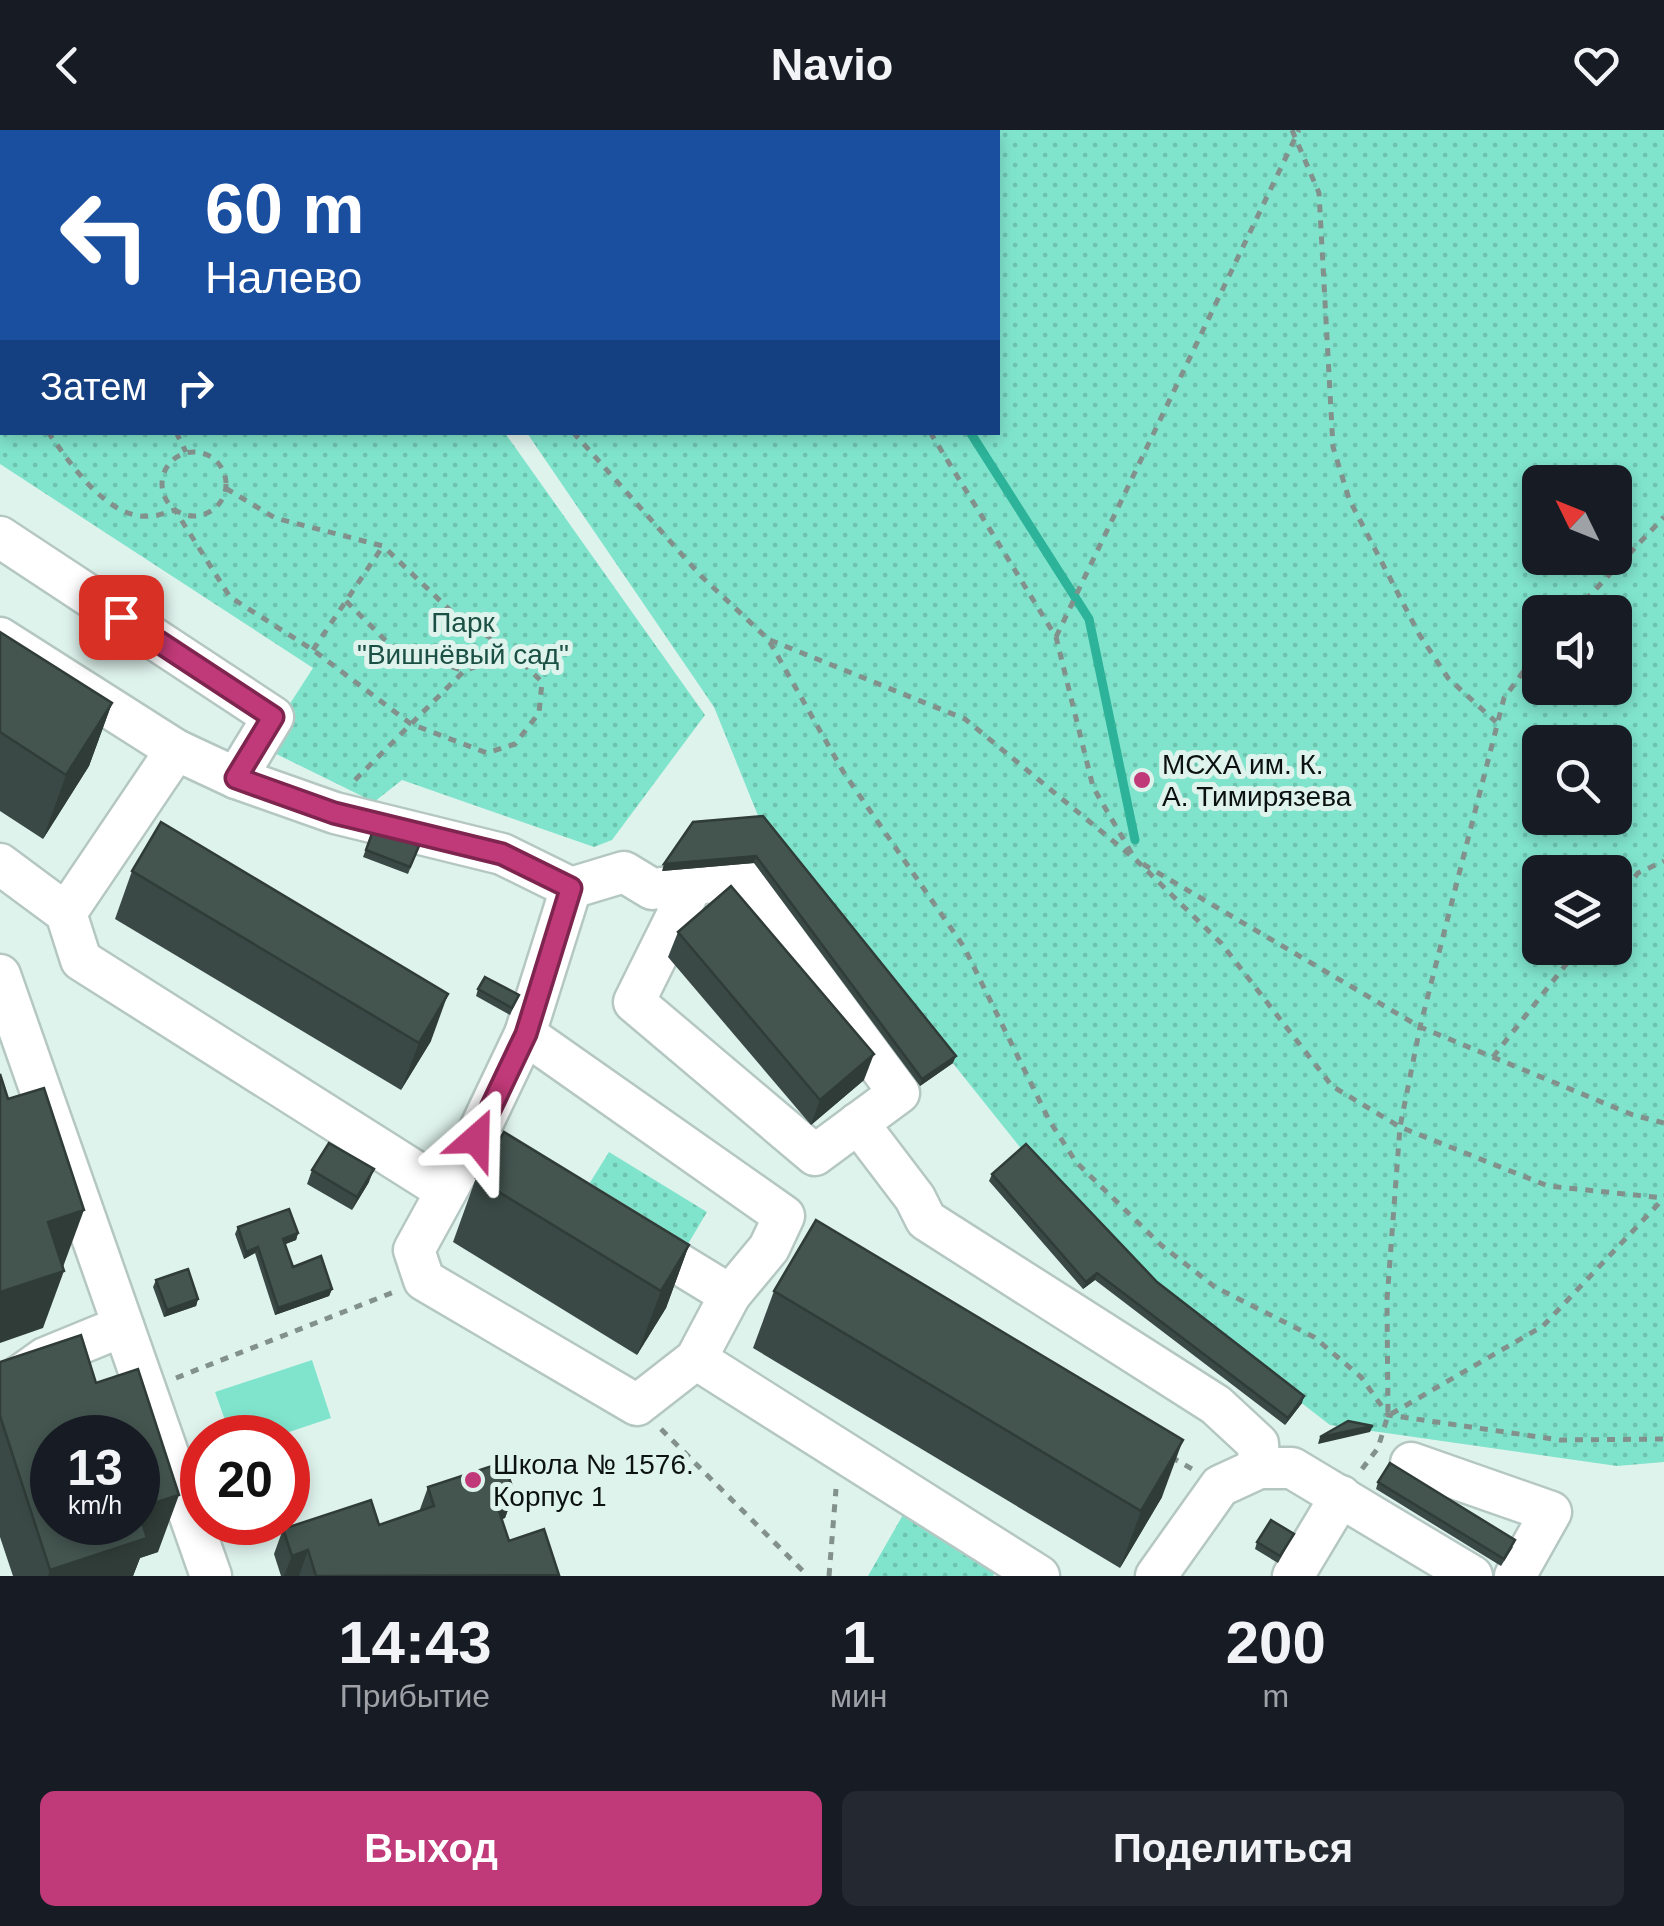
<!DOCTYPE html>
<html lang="ru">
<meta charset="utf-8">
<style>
:root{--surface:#171b24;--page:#242831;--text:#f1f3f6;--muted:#9ea1a6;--accent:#c03978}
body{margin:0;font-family:Helvetica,sans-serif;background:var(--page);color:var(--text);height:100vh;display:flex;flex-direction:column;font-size:38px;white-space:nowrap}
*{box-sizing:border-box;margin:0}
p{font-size:32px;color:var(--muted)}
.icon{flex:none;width:55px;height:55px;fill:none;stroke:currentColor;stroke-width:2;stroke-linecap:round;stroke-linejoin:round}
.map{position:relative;height:1446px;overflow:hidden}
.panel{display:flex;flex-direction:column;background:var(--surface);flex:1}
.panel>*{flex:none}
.guide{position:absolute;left:0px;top:0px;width:1000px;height:305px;box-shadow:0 5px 15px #0003;background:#1a4fa0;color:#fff;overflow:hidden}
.needle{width:65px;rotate:313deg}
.controls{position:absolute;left:1522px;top:335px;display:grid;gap:20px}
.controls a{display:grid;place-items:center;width:110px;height:110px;border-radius:15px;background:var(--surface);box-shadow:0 5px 15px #0003;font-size:50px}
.speed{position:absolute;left:30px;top:1285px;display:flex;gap:20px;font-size:50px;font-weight:700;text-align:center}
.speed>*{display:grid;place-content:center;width:130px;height:130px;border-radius:50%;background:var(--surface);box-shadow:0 5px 15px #0003;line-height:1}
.speed small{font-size:25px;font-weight:400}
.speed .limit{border:15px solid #d22;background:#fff;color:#111}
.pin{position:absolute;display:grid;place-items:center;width:85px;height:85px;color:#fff;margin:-42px;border-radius:20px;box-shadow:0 5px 15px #0006}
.me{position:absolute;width:110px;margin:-55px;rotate:25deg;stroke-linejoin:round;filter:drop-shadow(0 0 8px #0008)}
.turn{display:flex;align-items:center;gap:35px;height:210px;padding:0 40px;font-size:45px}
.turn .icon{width:130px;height:130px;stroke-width:2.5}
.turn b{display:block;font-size:70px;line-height:85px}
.then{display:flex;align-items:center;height:95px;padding:0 40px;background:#0003;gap:20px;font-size:38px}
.eta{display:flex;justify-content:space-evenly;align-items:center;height:170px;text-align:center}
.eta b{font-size:60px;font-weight:700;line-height:70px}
.action{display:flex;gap:20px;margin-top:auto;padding:20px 40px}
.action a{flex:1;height:115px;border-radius:15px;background:var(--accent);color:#fff;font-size:40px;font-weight:700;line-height:115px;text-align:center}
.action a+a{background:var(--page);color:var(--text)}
header{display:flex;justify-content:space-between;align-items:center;height:130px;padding:0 40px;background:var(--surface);font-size:45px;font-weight:700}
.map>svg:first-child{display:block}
.green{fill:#80e4cc}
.park{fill:url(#park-dots);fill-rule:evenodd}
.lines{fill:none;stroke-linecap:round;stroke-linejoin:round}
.stream{stroke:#2cb399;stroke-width:9}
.minor-casing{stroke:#b5c7c2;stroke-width:45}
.path{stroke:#83918d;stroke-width:5;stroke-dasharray:8 8;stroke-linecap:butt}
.minor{stroke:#fff;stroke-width:40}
.wall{fill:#3a4945}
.shaded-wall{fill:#303c38}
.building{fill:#445550;stroke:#303c38;stroke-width:2.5}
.route-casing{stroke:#7d254e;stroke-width:25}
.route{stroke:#c03978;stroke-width:18}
.poi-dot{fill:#c03978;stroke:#dff3ed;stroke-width:4}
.labels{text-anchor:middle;stroke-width:10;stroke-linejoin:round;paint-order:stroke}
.park-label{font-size:28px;fill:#1b5044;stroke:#dff3ed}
.poi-label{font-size:28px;fill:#0c1211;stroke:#dff3ed;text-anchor:start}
</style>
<header><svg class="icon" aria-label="back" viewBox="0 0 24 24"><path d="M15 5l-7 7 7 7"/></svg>Navio<svg class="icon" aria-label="heart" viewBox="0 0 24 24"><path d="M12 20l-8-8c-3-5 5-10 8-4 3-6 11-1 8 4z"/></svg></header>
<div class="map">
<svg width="1664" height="1446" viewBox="0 0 1664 1446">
<defs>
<pattern id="park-dots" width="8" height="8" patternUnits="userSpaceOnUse" patternTransform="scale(2.5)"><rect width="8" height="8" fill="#80e4cc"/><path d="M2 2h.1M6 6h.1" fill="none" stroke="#6dc3ae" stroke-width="1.8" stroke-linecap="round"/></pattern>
</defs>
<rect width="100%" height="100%" fill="#dff3ed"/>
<path class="green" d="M312,1230L331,1288L274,1307H231L215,1262Z"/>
<g class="park">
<path d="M0,0H1664V1332L1617,1336L1330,1295L1154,1159L1035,1036L761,693L714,577L527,303L998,302V2H2V302L505,303L705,585L612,710L594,717L402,650L374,672L262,617L313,538L0,334ZM1540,352H1615V428H1540ZM1540,482H1615V558H1540ZM1540,612H1615V688H1540ZM1540,742H1615V818H1540Z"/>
<path d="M609,1022L707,1082L685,1119L586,1059Z"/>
<path d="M904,1383L998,1437L993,1446H868Z"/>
</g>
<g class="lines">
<g class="stream">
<path d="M825,0L827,2"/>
<path d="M970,302L1089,489L1135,710"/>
</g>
<g class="minor-casing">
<g id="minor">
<path d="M0,407L273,587L236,648"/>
<path d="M0,508L176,620L66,783"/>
<path d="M176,620L236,648L335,683L502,724L571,758L525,904L475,1009"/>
<path d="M0,734L66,783L81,830L446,1061"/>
<path d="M571,758L624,742L652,759L741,749L899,963L815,1025L634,872L692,755"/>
<path d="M0,845L211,1446"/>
<path d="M525,904L784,1086L769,1118L730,1165"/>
<path d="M858,993L915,1068L926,1090L1216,1275L1258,1314L1259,1338"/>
<path d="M475,1009L730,1165L696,1229L637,1275L424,1150L414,1120Z"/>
<path d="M696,1229L1039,1446"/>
<path d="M0,1256L10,1253L45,1228L123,1196"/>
<path d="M1411,1333L1551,1382L1515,1446"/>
<path d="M1156,1446L1220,1356L1259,1338H1292L1472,1446"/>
<path d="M1293,1446L1341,1366"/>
</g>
</g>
<g class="path">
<path d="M355,0L357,2"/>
<path d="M786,0L788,2"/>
<path d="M1292,0L1319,63L1333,317L1349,369L1419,504L1448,548L1496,592"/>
<path d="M0,186L2,187"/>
<path d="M0,255L2,257"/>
<path d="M48,302C70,333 108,391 151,386C159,386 167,382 175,380L230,467L313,520L411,594L487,623L515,614L539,583L542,552L513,523L453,483L383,416L275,388L227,359"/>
<path d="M176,302L186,322"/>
<path d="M573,302L701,446L768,509L844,643L964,817L1049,990L1076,1032L1161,1115L1215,1157L1314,1207L1361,1247L1388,1285L1560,1310L1664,1309"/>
<path d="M930,302L1056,507L1093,657L1132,724"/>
<circle cx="194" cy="354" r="32"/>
<path d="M346,471L392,517L464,541"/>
<path d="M1574,482L1664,387"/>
<path d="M1056,507L1299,0"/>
<path d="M770,510L965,589L1136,730L1221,813L1332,956L1400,997L1548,1056L1664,1068"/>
<path d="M313,520L383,416"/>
<path d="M355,650L464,541L513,523"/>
<path d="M1143,734L1420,897L1633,985L1664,993"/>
<path d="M1615,772L1638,743L1664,731"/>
<path d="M1493,927L1579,818"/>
<path d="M176,1248L394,1162"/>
<path d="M1391,1284L1543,1196L1664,1068"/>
<path d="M661,1299L808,1446"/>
<path d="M1171,1327L1192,1339"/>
<path d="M1362,1339L1378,1318L1388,1285L1387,1170L1400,997L1420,897L1504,568L1540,519"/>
<path d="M829,1446L836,1359"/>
</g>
<use href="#minor" class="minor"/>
</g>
<g class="wall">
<path d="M0,502L112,573L89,636L43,709L0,681Z"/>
<path d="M763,686L953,933L920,956L754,733L662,741Z"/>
<path d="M374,698L419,716L408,744L363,727Z"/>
<path d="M132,741L431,911L401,960L115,789Z"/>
<path d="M678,802L864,950L811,995L668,827Z"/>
<path d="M478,859L519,865L510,885L476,866Z"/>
<path d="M312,1040L369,1052L352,1080L307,1054Z"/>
<path d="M992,1044L1157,1152L1302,1273L1285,1295L1095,1150L1083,1159L989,1051Z"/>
<path d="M476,1048L689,1115L666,1178L637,1225L453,1112Z"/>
<path d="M238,1097L298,1103L296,1110L285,1114L293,1137L332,1159L329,1166L275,1185L255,1123L244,1129L235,1104Z"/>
<path d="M156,1150L198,1169L196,1176L164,1187L153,1157Z"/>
<path d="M774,1161L1162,1367L1120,1438L753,1218Z"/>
<path d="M0,1232L96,1253L158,1422L140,1428L133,1446H13L0,1407Z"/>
<path d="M1378,1352L1513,1417L1501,1436L1376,1359Z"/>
<path d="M428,1357L514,1363L505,1388L502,1389L509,1411L559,1446H281L274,1424L283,1399L379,1395L419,1382Z"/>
<path d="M1294,1404L1278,1433L1255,1419L1257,1412Z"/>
</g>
<g class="shaded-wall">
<path d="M112,573L89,636L43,709L66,645Z"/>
<path d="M756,726L754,733L662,741L664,734Z"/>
<path d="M448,864L431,911L401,960L419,913Z"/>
<path d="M874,924L864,950L811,995L820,970Z"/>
<path d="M956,926L953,933L920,956L922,949Z"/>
<path d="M374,1039L369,1052L352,1080L357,1067Z"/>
<path d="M84,1080L63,1137L48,1092Z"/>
<path d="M298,1103L296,1110L281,1116L283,1109Z"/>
<path d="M689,1115L666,1178L637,1225L661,1161Z"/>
<path d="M258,1117L255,1123L244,1129L246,1122Z"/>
<path d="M64,1141L43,1198L0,1213V1162Z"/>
<path d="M1097,1143L1095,1150L1083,1159L1086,1152Z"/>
<path d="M332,1159L329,1166L275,1185L278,1178Z"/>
<path d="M198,1169L196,1176L164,1187L167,1180Z"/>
<path d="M1304,1266L1302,1273L1285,1295L1288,1288Z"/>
<path d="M1373,1296L1370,1302L1318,1314L1320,1307Z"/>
<path d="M1183,1310L1162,1367L1120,1438L1141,1381Z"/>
<path d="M514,1363L505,1388L486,1395L495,1369Z"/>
<path d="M179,1365L158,1422L140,1428L133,1446H48L50,1440L138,1378Z"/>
<path d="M308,1420L299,1446H284L292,1426Z"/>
</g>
<g class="building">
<path d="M0,502L112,573L66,645L0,602Z"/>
<path d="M763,686L956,926L922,949L756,726L664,734L693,692Z"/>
<path d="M161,692L448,864L419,913L132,741Z"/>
<path d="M374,698L419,716L410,737L366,720Z"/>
<path d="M731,756L874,924L820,970L678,802Z"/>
<path d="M485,847L519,865L512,878L478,859Z"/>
<path d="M0,944L8,969L44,958L84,1080L48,1092L64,1141L0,1162Z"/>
<path d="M504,1002L689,1115L661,1161L476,1048Z"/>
<path d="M329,1013L374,1039L357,1067L312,1040Z"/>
<path d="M1026,1014L1157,1152L1304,1266L1288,1288L1097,1143L1086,1152L992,1044Z"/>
<path d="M289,1079L298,1103L283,1109L293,1137L321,1126L332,1159L278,1178L258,1117L246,1122L238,1097Z"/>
<path d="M816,1090L1183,1310L1141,1381L774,1161Z"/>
<path d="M188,1139L198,1169L167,1180L156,1150Z"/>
<path d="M81,1205L96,1253L138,1239L179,1365L138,1378V1308H52V1392H138V1380L147,1408L50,1440L0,1286V1232Z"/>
<path d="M1348,1291L1373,1296L1320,1307Z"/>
<path d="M504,1332L514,1363L495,1369L509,1411L544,1399L559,1445L316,1446L308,1420L292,1426L283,1399L371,1370L379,1395L434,1376L428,1357Z"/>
<path d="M1390,1333L1515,1410L1504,1429L1378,1352Z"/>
<path d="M1271,1390L1294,1404L1280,1426L1257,1412Z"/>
</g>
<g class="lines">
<g class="route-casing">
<path id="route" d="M121,487L273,587L236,648L334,683L502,724L571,758L526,904L476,1009"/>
</g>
<use href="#route" class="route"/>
</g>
<g class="poi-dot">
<circle cx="1142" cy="650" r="10"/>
<circle cx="473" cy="1350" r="10"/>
</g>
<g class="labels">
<g class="park-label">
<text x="463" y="502">Парк<tspan x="463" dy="32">"Вишнёвый сад"</tspan></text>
</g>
<g class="poi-label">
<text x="1162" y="644">МСХА им. К.<tspan x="1162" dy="32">А. Тимирязева</tspan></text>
<text x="493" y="1344">Школа № 1576.<tspan x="493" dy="32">Корпус 1</tspan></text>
</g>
</g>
</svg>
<div class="controls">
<a><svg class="needle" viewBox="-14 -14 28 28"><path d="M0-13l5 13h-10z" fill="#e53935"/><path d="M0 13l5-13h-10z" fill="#9ea1a6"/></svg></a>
<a><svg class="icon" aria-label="sound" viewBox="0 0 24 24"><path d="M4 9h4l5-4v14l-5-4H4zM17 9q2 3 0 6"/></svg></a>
<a><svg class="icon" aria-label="search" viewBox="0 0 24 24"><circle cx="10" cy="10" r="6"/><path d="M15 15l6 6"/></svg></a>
<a><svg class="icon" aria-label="layers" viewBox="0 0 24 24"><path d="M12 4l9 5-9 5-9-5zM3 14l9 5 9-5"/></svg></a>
</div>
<div class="speed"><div>13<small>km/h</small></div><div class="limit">20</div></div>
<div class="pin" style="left:121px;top:487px;background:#d93025"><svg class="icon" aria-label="arrive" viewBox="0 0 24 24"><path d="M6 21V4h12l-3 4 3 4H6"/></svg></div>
<svg class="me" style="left:476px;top:1009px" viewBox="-20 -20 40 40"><path d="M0-17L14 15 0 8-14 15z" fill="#c03978" stroke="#fff" stroke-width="4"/></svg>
<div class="guide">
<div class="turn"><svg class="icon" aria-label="left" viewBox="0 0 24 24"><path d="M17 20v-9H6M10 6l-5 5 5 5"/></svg><div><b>60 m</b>Налево</div></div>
<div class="then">Затем<svg class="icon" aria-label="right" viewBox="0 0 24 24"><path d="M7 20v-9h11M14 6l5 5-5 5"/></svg></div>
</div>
</div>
<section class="panel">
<div class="eta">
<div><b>14:43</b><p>Прибытие</p></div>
<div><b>1</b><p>мин</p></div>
<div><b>200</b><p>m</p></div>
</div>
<div class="action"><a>Выход</a><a>Поделиться</a></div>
</section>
